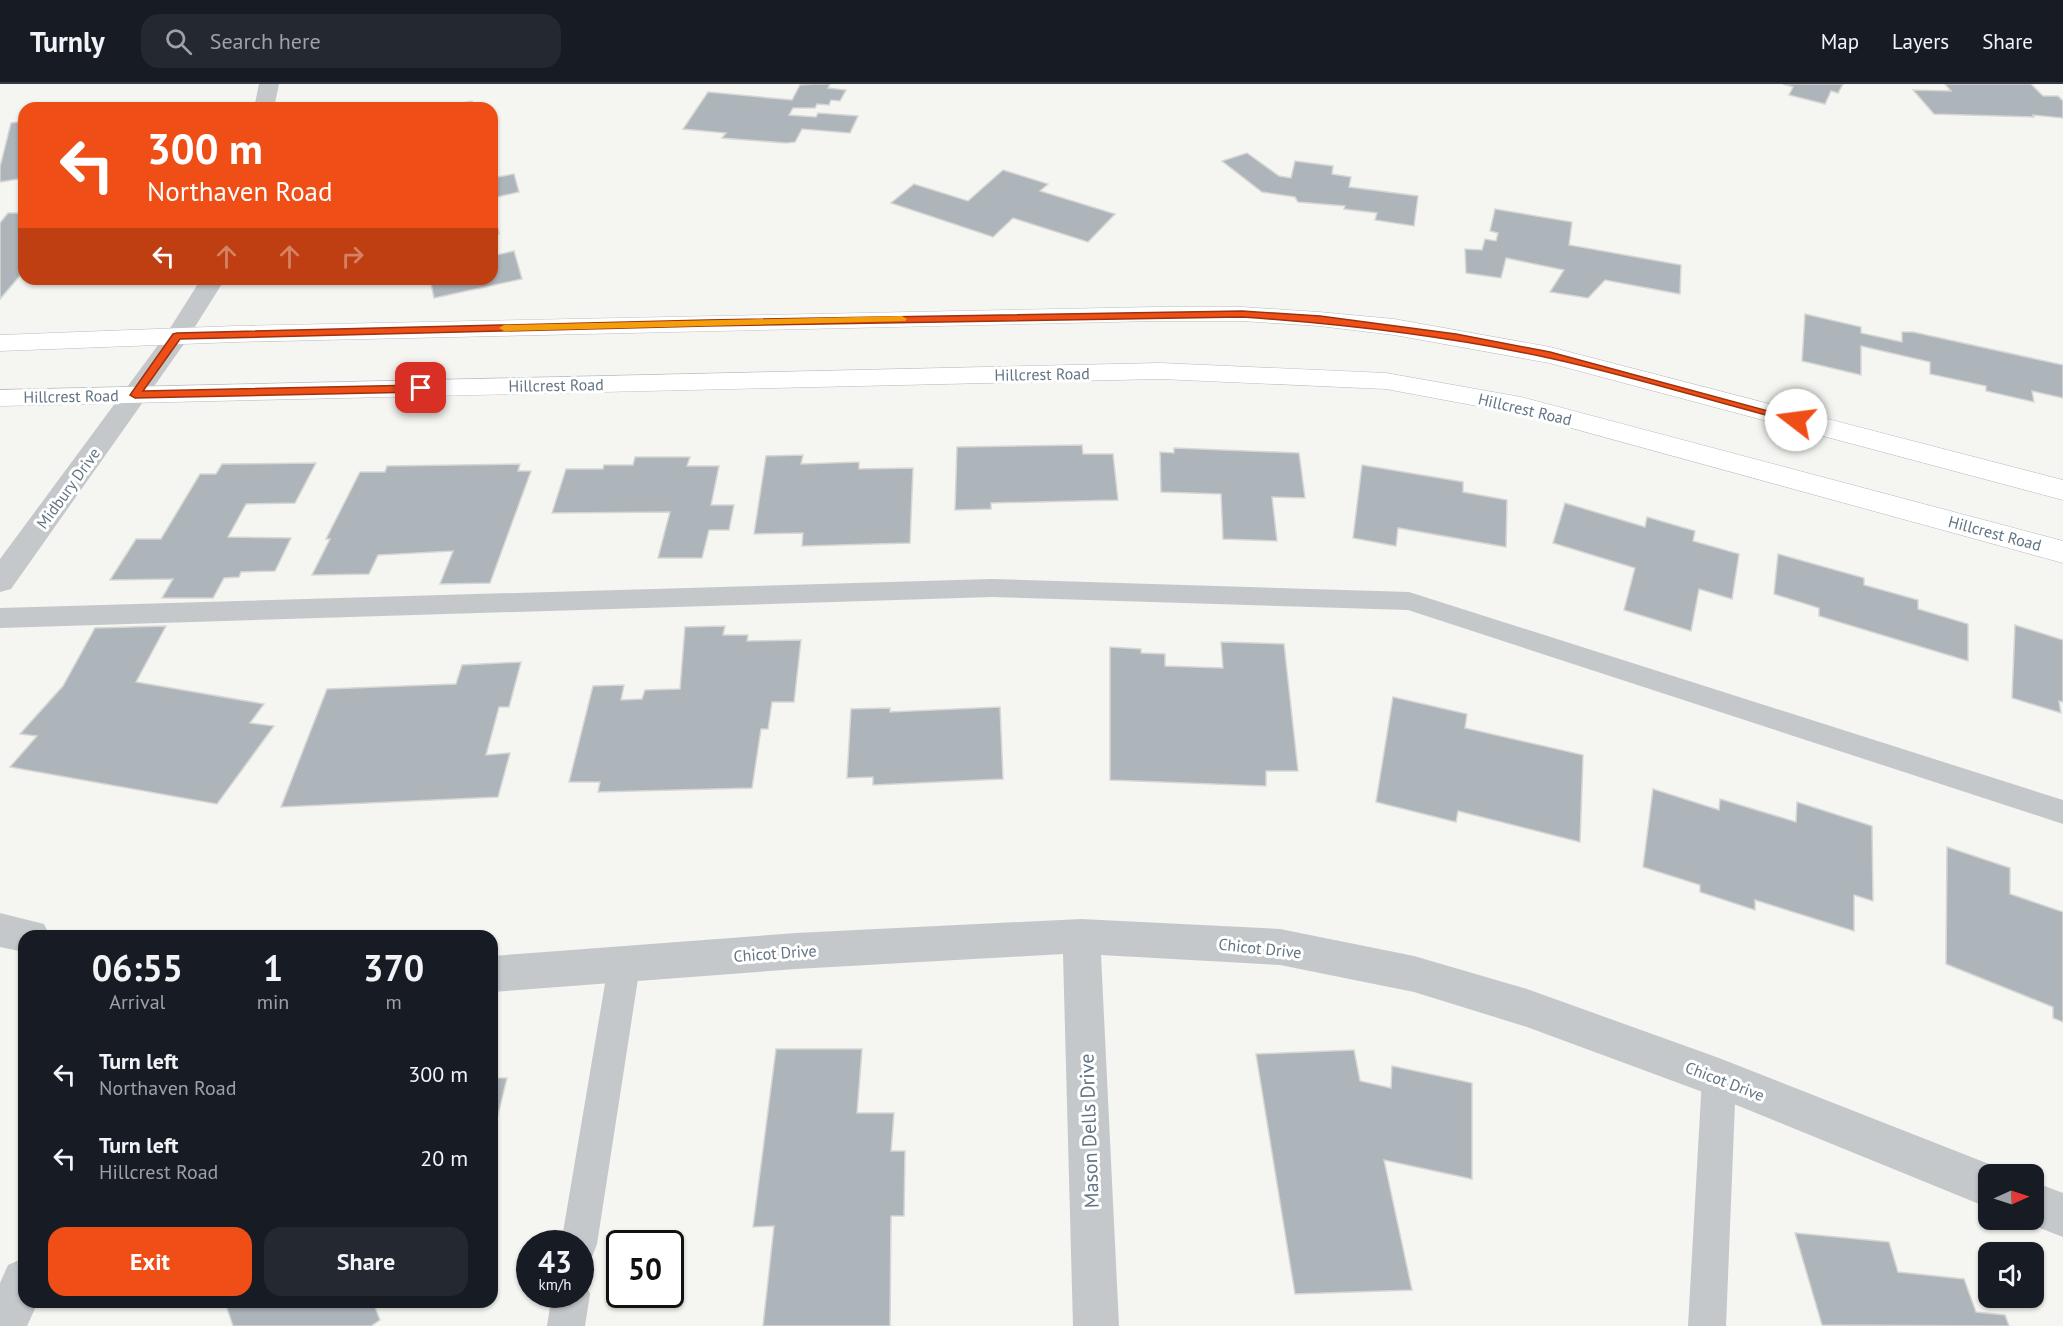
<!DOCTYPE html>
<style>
:root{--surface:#171b24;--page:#242831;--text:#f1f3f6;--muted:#9ea1a6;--line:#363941;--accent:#ef4e17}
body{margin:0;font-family:"PT Sans",sans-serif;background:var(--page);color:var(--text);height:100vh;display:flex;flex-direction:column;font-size:22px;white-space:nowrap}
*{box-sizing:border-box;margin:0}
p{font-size:20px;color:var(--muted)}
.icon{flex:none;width:33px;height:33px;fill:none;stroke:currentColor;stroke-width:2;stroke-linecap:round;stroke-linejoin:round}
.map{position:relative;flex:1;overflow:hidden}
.sheet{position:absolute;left:18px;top:846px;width:480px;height:378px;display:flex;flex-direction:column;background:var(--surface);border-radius:18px;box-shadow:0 2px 4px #0004}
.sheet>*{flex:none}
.guide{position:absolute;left:18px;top:18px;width:480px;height:183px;border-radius:18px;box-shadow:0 2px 4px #0004;background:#ef4e17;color:#fff;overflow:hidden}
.needle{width:39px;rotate:87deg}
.buttons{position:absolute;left:1978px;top:1080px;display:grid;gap:12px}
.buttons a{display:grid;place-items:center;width:66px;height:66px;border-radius:12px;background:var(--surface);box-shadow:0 2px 4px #0004;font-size:30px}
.speed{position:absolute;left:516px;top:1146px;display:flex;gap:12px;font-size:30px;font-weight:700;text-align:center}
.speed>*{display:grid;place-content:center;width:78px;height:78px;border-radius:50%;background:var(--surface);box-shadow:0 2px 4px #0004;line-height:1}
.speed small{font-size:15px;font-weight:400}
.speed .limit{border:3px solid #111;border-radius:9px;background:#fff;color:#111}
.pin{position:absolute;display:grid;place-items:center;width:51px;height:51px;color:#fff;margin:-26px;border-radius:12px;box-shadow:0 3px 9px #0006}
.me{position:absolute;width:66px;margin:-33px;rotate:285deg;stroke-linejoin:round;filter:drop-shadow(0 0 4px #0008)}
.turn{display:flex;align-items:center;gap:21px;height:126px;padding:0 30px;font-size:27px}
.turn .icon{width:78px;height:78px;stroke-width:2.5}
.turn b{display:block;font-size:42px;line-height:51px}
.lanes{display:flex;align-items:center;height:57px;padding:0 30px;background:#0003;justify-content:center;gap:30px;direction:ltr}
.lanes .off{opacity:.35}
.eta{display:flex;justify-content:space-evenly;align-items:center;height:102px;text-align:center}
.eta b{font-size:36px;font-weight:700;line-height:42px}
.action{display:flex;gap:12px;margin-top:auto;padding:12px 30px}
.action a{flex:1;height:69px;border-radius:18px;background:var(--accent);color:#fff;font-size:24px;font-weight:700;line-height:69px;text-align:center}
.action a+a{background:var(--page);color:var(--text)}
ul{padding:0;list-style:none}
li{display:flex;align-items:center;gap:18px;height:84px;padding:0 30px}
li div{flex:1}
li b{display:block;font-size:22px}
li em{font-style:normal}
header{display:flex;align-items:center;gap:36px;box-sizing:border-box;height:84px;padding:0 30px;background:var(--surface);border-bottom:2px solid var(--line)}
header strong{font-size:28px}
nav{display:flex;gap:33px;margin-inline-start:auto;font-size:21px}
.search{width:420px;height:54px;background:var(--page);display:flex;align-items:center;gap:15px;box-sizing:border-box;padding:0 21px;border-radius:18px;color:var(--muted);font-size:22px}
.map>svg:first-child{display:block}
.building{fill:#adb5ba;stroke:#d6d6d4;stroke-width:1.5}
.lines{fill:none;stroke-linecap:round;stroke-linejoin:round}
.secondary-casing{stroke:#b6bbc0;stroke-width:1}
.service{fill:#c4c8cb;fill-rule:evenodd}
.minor{fill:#c4c8cb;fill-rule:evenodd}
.tertiary{fill:#c4c8cb;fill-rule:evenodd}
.secondary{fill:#fff;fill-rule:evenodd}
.route{fill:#ef4e17;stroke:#9b330f;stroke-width:1.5}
.slow{fill:#f59e0b}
.labels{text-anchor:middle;stroke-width:6;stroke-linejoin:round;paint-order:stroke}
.street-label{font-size:16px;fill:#627484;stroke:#fff}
.near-street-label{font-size:20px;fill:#627484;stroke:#fff}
</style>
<header>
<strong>Turnly</strong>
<div class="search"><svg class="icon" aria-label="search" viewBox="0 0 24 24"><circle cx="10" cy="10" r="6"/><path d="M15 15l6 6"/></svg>Search here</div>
<nav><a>Map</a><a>Layers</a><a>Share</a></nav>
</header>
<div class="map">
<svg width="2063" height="1242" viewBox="0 0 2063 1242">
<rect width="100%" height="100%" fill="#f5f5f1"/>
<g class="building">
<path d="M814,0H830L828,4L846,6L840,17L831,16L829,21L817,20L815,24H793L789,31L816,33L818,29L858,32L850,49L802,45L795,58L786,59L722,54L726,49L683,45L708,8L792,16L800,1Z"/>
<path d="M1783,0H1843L1838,9L1831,7L1825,20L1789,11L1793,3Z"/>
<path d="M1945,0H2031L2043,12H2058L2063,17V34L2033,31L2034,33L1934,30L1913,6L1951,7Z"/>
<path d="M472,17L474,24H447L446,22Z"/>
<path d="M24,37V94L0,98V83L11,39Z"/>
<path d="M1247,69L1279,92L1291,94L1295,77L1333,82L1332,90L1351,93L1349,103L1418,112L1414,142L1375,136L1377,129L1344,125L1345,122L1298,118L1295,113L1262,108L1222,77Z"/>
<path d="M1003,86L1048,100L1040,107L1115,130L1088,158L1013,134L993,153L891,119L914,100L968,117Z"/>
<path d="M514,90L519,108L492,114V94Z"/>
<path d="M492,123L499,150L492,151Z"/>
<path d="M1495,125L1572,138L1569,161L1681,181L1680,210L1605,196L1588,214L1550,208L1564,186L1506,174L1501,194L1466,189L1465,165L1482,166L1485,155L1496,157L1498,149L1490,147Z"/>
<path d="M8,129H24V187L0,215V139Z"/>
<path d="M514,167L522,195L434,214L430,195H492V172Z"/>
<path d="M1805,230L1861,243V249L1902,258V248H1913L2063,281V314L2032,307L2034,318L1986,307V302L1930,290V278L1861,262V291L1802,277Z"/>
<path d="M1082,361L1083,370H1113L1118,416L991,419V425L955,426L957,363Z"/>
<path d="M1174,364L1299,369L1305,414L1272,413L1277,457L1223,455L1221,410L1161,408L1160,368L1174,369Z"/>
<path d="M803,371L801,380L859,378V385L913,384L910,459L802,462L803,449L754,450L766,372Z"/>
<path d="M635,373H690L687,382H719L711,421H734L729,446H709L702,474H658L670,428L552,429L566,385H603L604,381H633Z"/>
<path d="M316,379L295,419L246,420L228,453L291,454L275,487L241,488L239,493L224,494L213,514H162L173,495L110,496L136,455H161L200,390H216L222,380Z"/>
<path d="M520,380L518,387H531L490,499L440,500L453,467L378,471L369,490L312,491L330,455H326L360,388H385L387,382Z"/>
<path d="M1362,381L1463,398V408L1507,416L1506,463L1398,444L1396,462L1353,454Z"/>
<path d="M1565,419L1645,443L1647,433L1695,447L1693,457L1739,470L1732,515L1699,505L1691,547L1624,526L1635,484L1553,459Z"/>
<path d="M1778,470L1864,494V501L1918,516V525L1968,540V577L1819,532V524L1774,510Z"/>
<path d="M2015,541L2063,556V618L2059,617L2061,629L2012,614Z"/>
<path d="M166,542L136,598L264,620L250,639L274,642L217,720L10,683L37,652L20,650L63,602L95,544Z"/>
<path d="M725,542L723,551H748L747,557L801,556L794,618H772L768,645H761L752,704L598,708L600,698H569L593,602L624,601L621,616L642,615L645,606L680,605L685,543Z"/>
<path d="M1221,558L1284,560L1298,687H1266V702L1110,696V563L1141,565V569L1165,570V582L1223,584Z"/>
<path d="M521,578L509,623H499L486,671L510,669L498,713L281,723L327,605L456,600L462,581Z"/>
<path d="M1393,613L1467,630L1465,644L1583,671L1580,758L1458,727L1456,738L1376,718Z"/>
<path d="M1000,623L1003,695L873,701V693L847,694L851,625L890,624V628Z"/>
<path d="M1653,705L1719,726L1720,715L1796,738L1797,718L1872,742L1873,817L1854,811V847L1755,816V826L1700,808V801L1643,783Z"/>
<path d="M1947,763L2010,784V810L2063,828V938L2053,934V923L1946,880Z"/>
<path d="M776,965H862L857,1029H894L891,1067H905L904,1132H891L890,1242H763L774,1142L753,1143Z"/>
<path d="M1354,966L1360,997L1391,1004L1392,982L1472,999V1095L1384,1076L1412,1206L1295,1210L1256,970Z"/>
<path d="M492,994H507L492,1055Z"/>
<path d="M1795,1149L1889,1158L1898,1188L1964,1195L1976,1228L2005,1231L2009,1242L1822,1241Z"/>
<path d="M225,1218H373L380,1236L371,1242H233Z"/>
</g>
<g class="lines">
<g class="secondary-casing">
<g id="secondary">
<path d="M1155,223H1242L1319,228L1394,235L1550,263L2063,396V416L1549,279L1394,251L1319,242L1242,237H1155L235,258L0,267V251L235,242Z"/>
<path d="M1160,279L1386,289L1521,313L2063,457V479L1520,330L1386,305L1160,295L0,322V306Z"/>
</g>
</g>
<g class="service">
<path d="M992,495L1409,508L2063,716V740L1408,526L992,513L0,544V524Z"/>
<path d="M624,867L635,872L640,882L597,1160L592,1173L580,1178V1160H561L608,882L613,872Z"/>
<path d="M1719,977L1731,982L1736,994L1726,1242H1688L1702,994L1707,982Z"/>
<path d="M580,1195L584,1197L590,1210L585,1242H547L552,1210H580Z"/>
</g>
<g class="minor">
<path d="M0,829L44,840L50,852H24V868L0,863Z"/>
<path d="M1081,835L1280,845L1414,872L1527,905L1719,974L1989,1080L2004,1087L2006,1090H1989V1124L1719,1014L1527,943L1414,908L1280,881L1101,871L1119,1242H1073L1063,870L796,885L492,908V872L796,849Z"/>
<path d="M2034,1098L2063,1109V1153L2019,1136H2034Z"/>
<path d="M24,1174V1218H38L27,1242H0V1199L8,1181Z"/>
</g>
<g class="tertiary">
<path d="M259,0H279L274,24H254Z"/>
<path d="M201,195H225L186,257L11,505L0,508V475L167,249Z"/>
</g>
<use href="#secondary" class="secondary"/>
</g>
<path class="route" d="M1242,227L1320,232L1456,250L1550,268L1801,336L1796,339C1714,318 1632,292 1549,274C1448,252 1345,240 1242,233L707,242L180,255L143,307L421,301L427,304L421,308L135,314L130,311L173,250L177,249L707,236Z"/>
<path class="slow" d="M902,232L907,235L905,237L504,247L499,244L504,241Z"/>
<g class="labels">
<g class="street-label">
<text transform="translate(1042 290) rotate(-1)" y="6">Hillcrest Road</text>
<text transform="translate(556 301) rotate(-1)" y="6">Hillcrest Road</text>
<text transform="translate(71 312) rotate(-1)" y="6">Hillcrest Road</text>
<text transform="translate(1525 325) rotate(13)" y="6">Hillcrest Road</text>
<text transform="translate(68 404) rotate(-54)" y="6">Midbury Drive</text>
<text transform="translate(1995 449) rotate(15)" y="6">Hillcrest Road</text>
<text transform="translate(1260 864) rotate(6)" y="6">Chicot Drive</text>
<text transform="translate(775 869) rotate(-4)" y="6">Chicot Drive</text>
<text transform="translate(1725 997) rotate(21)" y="6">Chicot Drive</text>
</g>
<g class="near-street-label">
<text transform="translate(1089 1047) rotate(-92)" y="7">Mason Dells Drive</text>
</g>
</g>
</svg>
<div class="buttons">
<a><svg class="needle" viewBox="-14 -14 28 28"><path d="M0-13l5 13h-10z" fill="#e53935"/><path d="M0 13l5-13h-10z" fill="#9ea1a6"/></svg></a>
<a><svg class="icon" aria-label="sound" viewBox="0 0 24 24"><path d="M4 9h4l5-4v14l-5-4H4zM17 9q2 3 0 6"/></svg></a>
</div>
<div class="speed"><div>43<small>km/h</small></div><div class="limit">50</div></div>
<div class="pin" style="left:421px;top:304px;background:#d93025"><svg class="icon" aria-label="arrive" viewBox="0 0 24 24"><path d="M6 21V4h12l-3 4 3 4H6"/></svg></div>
<svg class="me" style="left:1796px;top:336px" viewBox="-20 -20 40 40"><circle r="19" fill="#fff"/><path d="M0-13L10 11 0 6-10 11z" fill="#ef4e17"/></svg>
<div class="guide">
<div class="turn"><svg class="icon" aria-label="left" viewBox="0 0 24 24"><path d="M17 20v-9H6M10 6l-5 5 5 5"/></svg><div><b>300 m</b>Northaven Road</div></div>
<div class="lanes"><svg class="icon" aria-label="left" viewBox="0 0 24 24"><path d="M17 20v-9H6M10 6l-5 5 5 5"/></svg><svg class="icon off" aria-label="ahead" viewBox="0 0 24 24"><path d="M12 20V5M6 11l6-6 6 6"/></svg><svg class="icon off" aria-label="ahead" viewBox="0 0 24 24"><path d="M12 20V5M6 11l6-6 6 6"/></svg><svg class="icon off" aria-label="right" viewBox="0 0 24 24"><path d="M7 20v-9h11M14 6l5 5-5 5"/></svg></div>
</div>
<section class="sheet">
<div class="eta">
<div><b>06:55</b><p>Arrival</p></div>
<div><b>1</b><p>min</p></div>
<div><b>370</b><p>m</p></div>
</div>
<ul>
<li><svg class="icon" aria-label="left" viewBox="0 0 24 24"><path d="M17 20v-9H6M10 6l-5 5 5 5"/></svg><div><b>Turn left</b><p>Northaven Road</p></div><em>300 m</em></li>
<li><svg class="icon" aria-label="left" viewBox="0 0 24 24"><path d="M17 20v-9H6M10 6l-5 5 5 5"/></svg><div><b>Turn left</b><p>Hillcrest Road</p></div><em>20 m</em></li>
</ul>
<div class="action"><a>Exit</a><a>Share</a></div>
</section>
</div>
